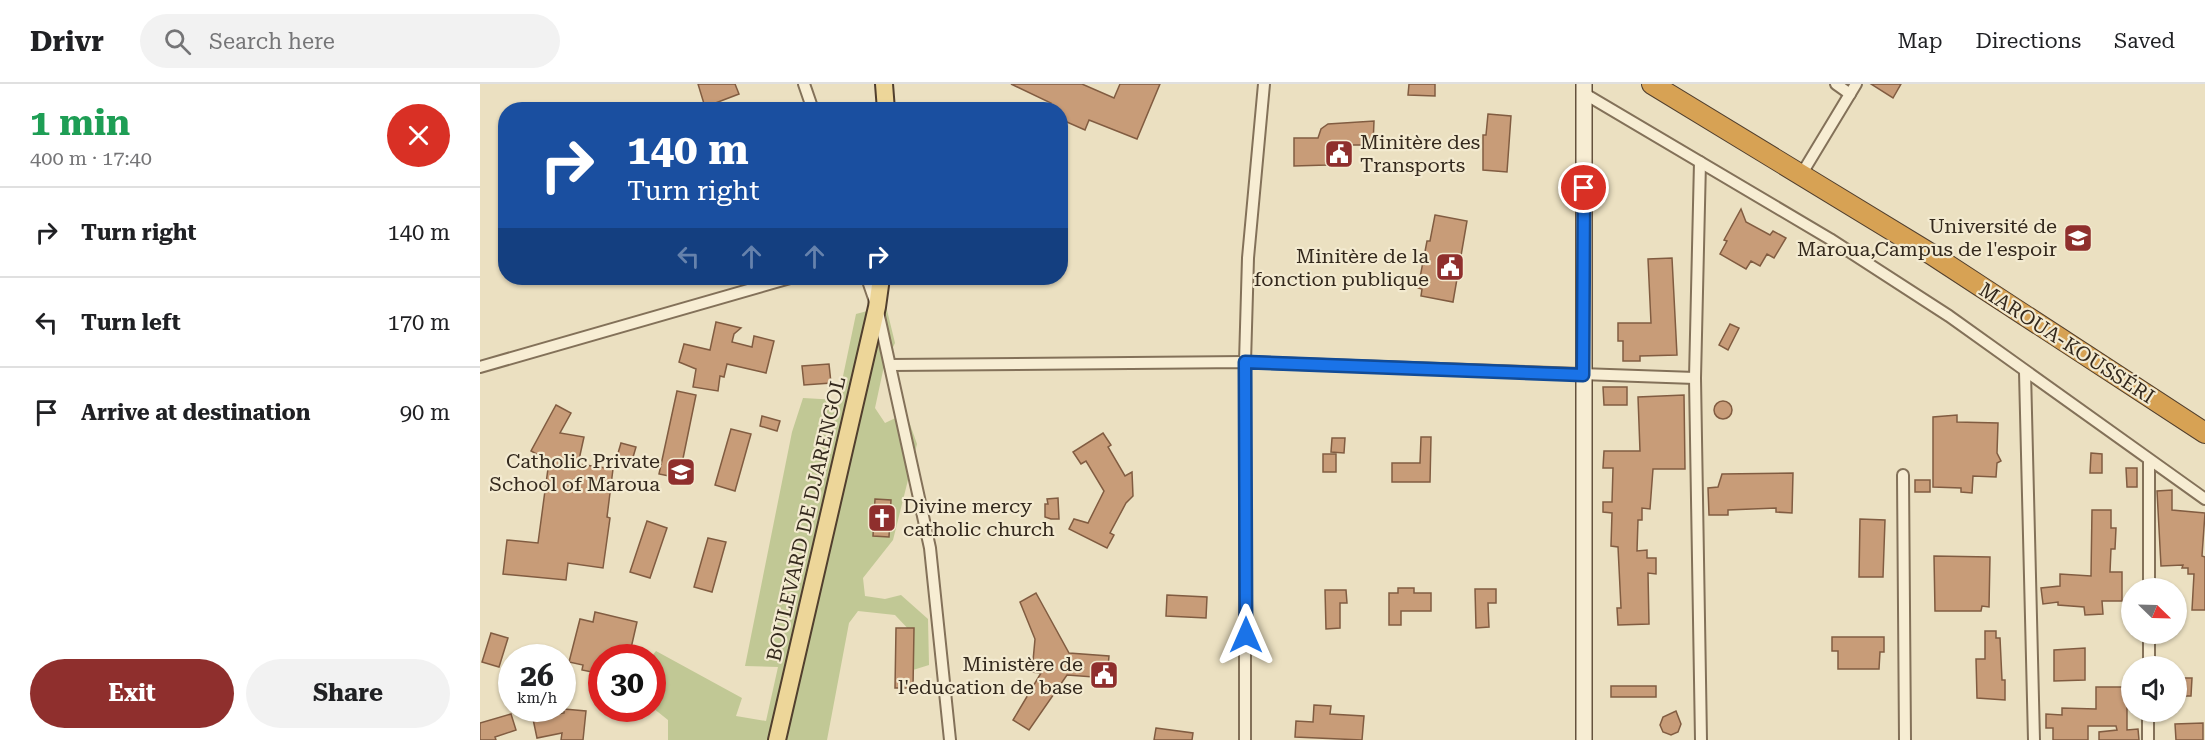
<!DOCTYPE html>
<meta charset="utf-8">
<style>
:root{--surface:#fff;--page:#f2f2f2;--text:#202124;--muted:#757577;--line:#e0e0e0;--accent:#8f2f2d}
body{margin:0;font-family:"Roboto Serif",serif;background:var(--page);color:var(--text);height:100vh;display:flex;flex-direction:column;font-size:22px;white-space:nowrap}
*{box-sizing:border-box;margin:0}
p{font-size:20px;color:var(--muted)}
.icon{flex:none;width:33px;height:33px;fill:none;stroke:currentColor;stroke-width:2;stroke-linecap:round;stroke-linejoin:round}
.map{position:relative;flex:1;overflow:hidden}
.sheet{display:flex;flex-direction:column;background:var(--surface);width:480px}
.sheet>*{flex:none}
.hud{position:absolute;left:18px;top:18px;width:570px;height:183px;border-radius:24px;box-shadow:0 2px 4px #0004;background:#1a4fa0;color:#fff;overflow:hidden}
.needle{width:39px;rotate:113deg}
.fabs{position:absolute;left:1641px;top:494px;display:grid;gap:12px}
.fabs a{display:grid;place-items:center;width:66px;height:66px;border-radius:50%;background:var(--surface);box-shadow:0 2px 4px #0004;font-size:30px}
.speed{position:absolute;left:18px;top:560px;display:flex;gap:12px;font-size:30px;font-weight:700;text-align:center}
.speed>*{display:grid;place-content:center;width:78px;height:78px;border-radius:50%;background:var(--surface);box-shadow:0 2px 4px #0004;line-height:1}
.speed small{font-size:15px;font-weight:400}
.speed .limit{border:9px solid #d22;background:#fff;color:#111}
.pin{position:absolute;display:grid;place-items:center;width:51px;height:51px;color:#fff;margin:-26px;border:3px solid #fff;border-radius:50%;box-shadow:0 2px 6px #0007}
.me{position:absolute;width:66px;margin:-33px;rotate:0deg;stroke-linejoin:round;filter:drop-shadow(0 0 4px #0008)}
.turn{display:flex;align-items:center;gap:21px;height:126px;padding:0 30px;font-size:27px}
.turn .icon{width:78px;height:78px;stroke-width:2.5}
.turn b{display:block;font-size:42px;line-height:51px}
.lanes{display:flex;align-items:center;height:57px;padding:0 30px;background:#0003;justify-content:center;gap:30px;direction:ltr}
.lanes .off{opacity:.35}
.round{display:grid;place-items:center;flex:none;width:63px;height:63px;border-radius:32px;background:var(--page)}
.headline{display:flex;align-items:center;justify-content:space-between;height:102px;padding:0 30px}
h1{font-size:36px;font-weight:700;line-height:45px;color:#1e9e55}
.primary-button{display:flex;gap:12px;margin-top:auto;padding:12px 30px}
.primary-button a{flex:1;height:69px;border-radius:36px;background:var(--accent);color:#fff;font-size:24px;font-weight:700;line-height:69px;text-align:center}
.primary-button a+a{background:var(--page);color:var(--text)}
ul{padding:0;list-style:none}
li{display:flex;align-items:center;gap:18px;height:90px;padding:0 30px;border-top:2px solid var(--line)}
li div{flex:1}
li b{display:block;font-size:22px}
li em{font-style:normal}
header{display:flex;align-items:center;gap:36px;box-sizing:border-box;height:84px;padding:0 30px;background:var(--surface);border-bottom:2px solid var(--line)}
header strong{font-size:28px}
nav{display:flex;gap:33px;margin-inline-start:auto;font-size:21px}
.search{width:420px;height:54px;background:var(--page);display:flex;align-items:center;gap:15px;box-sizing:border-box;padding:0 21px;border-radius:33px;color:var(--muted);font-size:22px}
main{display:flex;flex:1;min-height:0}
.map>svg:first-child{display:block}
.green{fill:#c1c895}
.building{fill:#c89c78;stroke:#815c41;stroke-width:1.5}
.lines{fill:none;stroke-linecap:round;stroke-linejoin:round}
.street-casing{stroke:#837159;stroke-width:14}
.secondary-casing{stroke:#65523d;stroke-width:18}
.primary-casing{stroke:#513f2e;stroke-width:20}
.highway-casing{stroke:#513f2e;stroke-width:22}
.street{stroke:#f7edd3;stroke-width:10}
.secondary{stroke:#f7edd3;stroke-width:15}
.primary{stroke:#edd699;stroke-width:16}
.highway{stroke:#d7a254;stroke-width:20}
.route-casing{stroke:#114b97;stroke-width:15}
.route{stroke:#1a73e8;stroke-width:10}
.labels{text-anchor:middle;stroke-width:4.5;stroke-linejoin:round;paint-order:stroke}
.poi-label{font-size:20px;fill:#34291d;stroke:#f3ead0;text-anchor:end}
.street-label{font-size:20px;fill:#34291d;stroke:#f3ead0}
</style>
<header>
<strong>Drivr</strong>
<div class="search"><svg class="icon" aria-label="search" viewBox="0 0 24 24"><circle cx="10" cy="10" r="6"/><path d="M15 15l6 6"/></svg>Search here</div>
<nav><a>Map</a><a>Directions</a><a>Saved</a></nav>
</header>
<main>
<section class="sheet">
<div class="headline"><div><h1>1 min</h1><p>400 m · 17:40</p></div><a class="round" style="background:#d93025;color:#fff"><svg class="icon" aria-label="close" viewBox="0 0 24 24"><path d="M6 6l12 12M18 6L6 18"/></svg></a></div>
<ul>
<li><svg class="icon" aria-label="right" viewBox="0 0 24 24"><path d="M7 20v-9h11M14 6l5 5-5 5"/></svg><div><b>Turn right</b></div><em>140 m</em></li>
<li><svg class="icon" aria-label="left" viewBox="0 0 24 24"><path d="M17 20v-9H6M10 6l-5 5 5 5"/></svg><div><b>Turn left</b></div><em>170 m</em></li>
<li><svg class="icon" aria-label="arrive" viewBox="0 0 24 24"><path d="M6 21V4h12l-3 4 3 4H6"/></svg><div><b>Arrive at destination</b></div><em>90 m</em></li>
</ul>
<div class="primary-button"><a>Exit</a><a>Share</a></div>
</section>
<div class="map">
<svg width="1725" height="656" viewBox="0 0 1725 656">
<rect width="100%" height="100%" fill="#ebe0c1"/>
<path class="green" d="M406,222L415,259L404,282L395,324L405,339L426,329L437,360L413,456L383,494L385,512L405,515L421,511L448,535L449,581L433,586V550L415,531L378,527L369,539L347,656H188V636L173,624L171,573L176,567L262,614L256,632L286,637L298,583L265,582L312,348L323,314L358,316L376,230Z"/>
<g class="building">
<path d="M218,0H255L259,10L225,23Z"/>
<path d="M531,0H602L634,14L640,0H680L657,55L609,36L605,46L580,35V26H568L571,19Z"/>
<path d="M929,0H955V12L928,11Z"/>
<path d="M1391,0H1421L1413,14Z"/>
<path d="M1008,30L1031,32L1027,88L1003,86V51H1006Z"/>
<path d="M894,37L893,61H857L862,74L856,77H847V81L814,82V54H838L841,45L848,40Z"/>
<path d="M1261,125L1266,138L1290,151L1293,147L1306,154L1294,174L1287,170L1280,182L1271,177L1266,185L1240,170L1247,157L1244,156Z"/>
<path d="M955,131L987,137L973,218L941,212L942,205L938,204L947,157H950Z"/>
<path d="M1192,174L1197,271L1160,272V277H1143V257H1138V239H1171L1168,175Z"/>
<path d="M236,238L261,244L254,250L252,258L272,263L274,252L294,257L286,289L247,280L244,293L240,292L238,307L213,303L216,285L199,278L204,260L230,266Z"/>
<path d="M1250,240L1259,244L1248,266L1239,261Z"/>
<path d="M349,280L351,299L324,301L322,282Z"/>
<path d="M1123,303H1147V321H1124Z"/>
<path d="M197,307L216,311L199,394L179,390Z"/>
<path d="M1204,311L1205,385H1173L1170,425L1162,424V436H1158L1157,467L1167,466V474H1176V490L1168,489L1169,540L1138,541L1137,524H1141L1138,463L1131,462L1132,429L1123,428V418H1132L1133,384H1123L1124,367H1160L1158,313Z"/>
<circle cx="1243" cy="326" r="9"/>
<path d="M76,321L91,329L80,349L104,353L98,380L133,385L127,433L130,434L123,484L88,479L86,496L23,490L27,456L58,459L69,377L51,367Z"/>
<path d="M1477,331V338L1518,339L1517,369L1521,377L1517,379L1516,393L1493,392L1492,409L1481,408V404L1453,403V333Z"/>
<path d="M282,332L300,337L297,347L280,342Z"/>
<path d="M251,345L271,350L255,407L235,401Z"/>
<path d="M623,349L631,361L628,363L645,392L652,388L653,412L646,419L630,449L634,451L627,464L589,445L594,435L608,439L624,407L606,377L601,380L593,368Z"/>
<path d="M941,353H951L950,398H912V379H940Z"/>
<path d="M852,354H865L864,369L851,368Z"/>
<path d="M141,359L156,363L151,380L136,376Z"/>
<path d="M1611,369L1622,370V389H1610Z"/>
<rect x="843" y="370" width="13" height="18"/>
<path d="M1646,384H1657V403H1647Z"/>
<path d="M1313,389L1312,429L1296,428V424L1248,426V431H1229L1228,404L1238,403L1242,390Z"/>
<rect x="1435" y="396" width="15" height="12"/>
<path d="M1692,406V426L1725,429L1722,472L1725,473V526H1712L1714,490H1708V484H1702L1703,481L1681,482L1677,407Z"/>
<path d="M578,414L579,435H571L565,433V420H568L567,415Z"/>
<path d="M395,415L411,416L409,453L393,452Z"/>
<path d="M1612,426H1631V444H1636L1635,465H1631L1630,488H1642V517H1622L1623,530L1605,531L1604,523L1578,521V518L1563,520L1561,504L1580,502V490L1611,492Z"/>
<path d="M1380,435L1405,436L1403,493H1379Z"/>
<path d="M167,437L187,444L170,494L150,488Z"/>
<path d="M228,454L246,458L232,508L214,503Z"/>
<path d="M1454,472L1510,473L1509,523L1502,522L1501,527H1455Z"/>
<path d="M918,504H934V509H951V527H921V541H909V509H918Z"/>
<path d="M995,505H1016V519H1008L1009,543L996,544Z"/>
<path d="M845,506H866L867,519H860V544L846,545Z"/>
<path d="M556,509L589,569L629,572L627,594L587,591L549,646L533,636L561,589L552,588L555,555L540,518Z"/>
<path d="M687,511L727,513L726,534L686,532Z"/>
<path d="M115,528L157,538L149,573H122V590L102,586L103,581L89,578L100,535L113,538Z"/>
<path d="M416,544H434L433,604H415Z"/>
<path d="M1505,547H1516V554H1520L1522,596H1525V616L1497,614L1496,575H1505Z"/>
<path d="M11,549L28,554L19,583L2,578Z"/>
<path d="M1352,553H1404V568H1400L1399,585H1358V567H1352Z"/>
<path d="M1605,564V596L1574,597V566Z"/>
<path d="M1696,594H1712L1711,612H1696Z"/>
<rect x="1131" y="602" width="45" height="11"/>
<path d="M1616,603H1652V618H1647V646L1658,645L1659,656H1619V648L1637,646L1636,642H1608V656H1573V644H1566V630L1582,631V624L1616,625Z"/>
<path d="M834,621L851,622L850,630L884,632L882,656L815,653L816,637L833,638Z"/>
<path d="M84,625L106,627L103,656H81L82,649L57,654L53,635L84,629Z"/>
<path d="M1196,627L1201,640L1198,648L1191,651L1183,648L1180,641L1183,633Z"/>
<path d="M31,630L36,646L15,653L16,656H0V639Z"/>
<path d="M1723,639V656H1696L1695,640Z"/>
<path d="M676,644L713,649L712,656H674Z"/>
</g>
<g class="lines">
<g class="street-casing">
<g id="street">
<path d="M324,0L333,26"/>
<path d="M1356,0L1370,10"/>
<path d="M1105,10L1350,155L1469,232L1725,415"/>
<path d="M1220,78L1215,294L1221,656"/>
<path d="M1321,91L1376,0"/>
<path d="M387,194L397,223L450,464L470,656"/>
<path d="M410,281L765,278L1215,294"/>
<path d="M0,283L310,194"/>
<path d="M1545,288L1554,656"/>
<path d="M1669,377V504"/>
<path d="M1423,391L1425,656"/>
<path d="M1669,582V549"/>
<path d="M765,656V278L768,174L784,0"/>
<path d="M1668,656V627"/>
</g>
</g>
<g class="secondary-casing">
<path id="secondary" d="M1104,656V0"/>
</g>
<g class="primary-casing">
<g id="primary">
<path d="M404,0L406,26"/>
<path d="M297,656L397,223L401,194"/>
</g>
</g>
<g class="highway-casing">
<path id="highway" d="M1172,0L1451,170L1725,349"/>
</g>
<use href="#street" class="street"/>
<use href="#secondary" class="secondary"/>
<use href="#primary" class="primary"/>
<use href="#highway" class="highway"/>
</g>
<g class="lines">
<g class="route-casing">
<path id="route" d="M766,551L765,278L1103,291L1104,104"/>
</g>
<use href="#route" class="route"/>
</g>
<defs>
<g id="civic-square" transform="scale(1.5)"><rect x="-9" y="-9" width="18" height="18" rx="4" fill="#8f2f2d" stroke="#f3ead0"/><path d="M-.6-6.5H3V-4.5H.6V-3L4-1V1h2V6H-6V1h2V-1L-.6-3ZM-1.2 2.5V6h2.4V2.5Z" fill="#fff"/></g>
<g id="university-square" transform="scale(1.5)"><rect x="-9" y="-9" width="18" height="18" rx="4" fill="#8f2f2d" stroke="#f3ead0"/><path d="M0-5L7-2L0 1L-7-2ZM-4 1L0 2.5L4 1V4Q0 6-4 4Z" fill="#fff"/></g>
<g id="school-square" transform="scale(1.5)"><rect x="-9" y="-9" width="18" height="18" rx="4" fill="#8f2f2d" stroke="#f3ead0"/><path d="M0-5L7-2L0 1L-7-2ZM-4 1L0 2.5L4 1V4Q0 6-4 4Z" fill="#fff"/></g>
<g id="church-square" transform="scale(1.5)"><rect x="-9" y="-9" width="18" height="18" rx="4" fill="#8f2f2d" stroke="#f3ead0"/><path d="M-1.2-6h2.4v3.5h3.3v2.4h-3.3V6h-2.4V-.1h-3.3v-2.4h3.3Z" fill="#fff"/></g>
</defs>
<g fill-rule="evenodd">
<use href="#civic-square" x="859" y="70"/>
<use href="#university-square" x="1598" y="154"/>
<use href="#civic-square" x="970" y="183"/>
<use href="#school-square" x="201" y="388"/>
<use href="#church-square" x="402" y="434"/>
<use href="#civic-square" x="624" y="591"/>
</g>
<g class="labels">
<g class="poi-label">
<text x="880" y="65" text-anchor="start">Minitère des<tspan x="880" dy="23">Transports</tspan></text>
<text x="1577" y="149">Université de<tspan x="1577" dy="23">Maroua,Campus de l'espoir</tspan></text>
<text x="949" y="179">Minitère de la<tspan x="949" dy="23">fonction publique</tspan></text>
<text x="180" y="384">Catholic Private<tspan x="180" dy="23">School of Maroua</tspan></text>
<text x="423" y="429" text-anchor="start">Divine mercy<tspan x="423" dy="23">catholic church</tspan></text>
<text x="603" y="587">Ministère de<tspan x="603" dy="23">l'education de base</tspan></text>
</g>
<g class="street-label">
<text transform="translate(1587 259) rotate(33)" y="7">MAROUA-KOUSSÉRI</text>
<text transform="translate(326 435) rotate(-77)" y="7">BOULEVARD DE DJARENGOL</text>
</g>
</g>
</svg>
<div class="fabs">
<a><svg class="needle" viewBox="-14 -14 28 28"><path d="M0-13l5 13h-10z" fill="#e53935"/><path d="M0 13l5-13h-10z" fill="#757577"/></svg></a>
<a><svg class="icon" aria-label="sound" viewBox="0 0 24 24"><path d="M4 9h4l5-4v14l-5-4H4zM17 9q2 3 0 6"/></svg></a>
</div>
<div class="speed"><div>26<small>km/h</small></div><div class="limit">30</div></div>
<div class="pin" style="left:1104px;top:104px;background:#d93025"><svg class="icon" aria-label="arrive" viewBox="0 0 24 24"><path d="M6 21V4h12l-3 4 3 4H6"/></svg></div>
<svg class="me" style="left:766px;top:551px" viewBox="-20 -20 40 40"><path d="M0-17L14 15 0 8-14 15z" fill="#1a73e8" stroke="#fff" stroke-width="4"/></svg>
<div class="hud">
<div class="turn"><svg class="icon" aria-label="right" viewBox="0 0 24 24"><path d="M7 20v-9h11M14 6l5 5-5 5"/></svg><div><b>140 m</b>Turn right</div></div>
<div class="lanes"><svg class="icon off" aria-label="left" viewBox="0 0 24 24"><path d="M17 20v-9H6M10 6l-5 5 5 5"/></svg><svg class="icon off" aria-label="ahead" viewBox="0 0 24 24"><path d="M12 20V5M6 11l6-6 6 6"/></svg><svg class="icon off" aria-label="ahead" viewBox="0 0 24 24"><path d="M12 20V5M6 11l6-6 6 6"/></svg><svg class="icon" aria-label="right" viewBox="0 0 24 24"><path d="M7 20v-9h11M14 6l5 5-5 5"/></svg></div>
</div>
</div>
</main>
